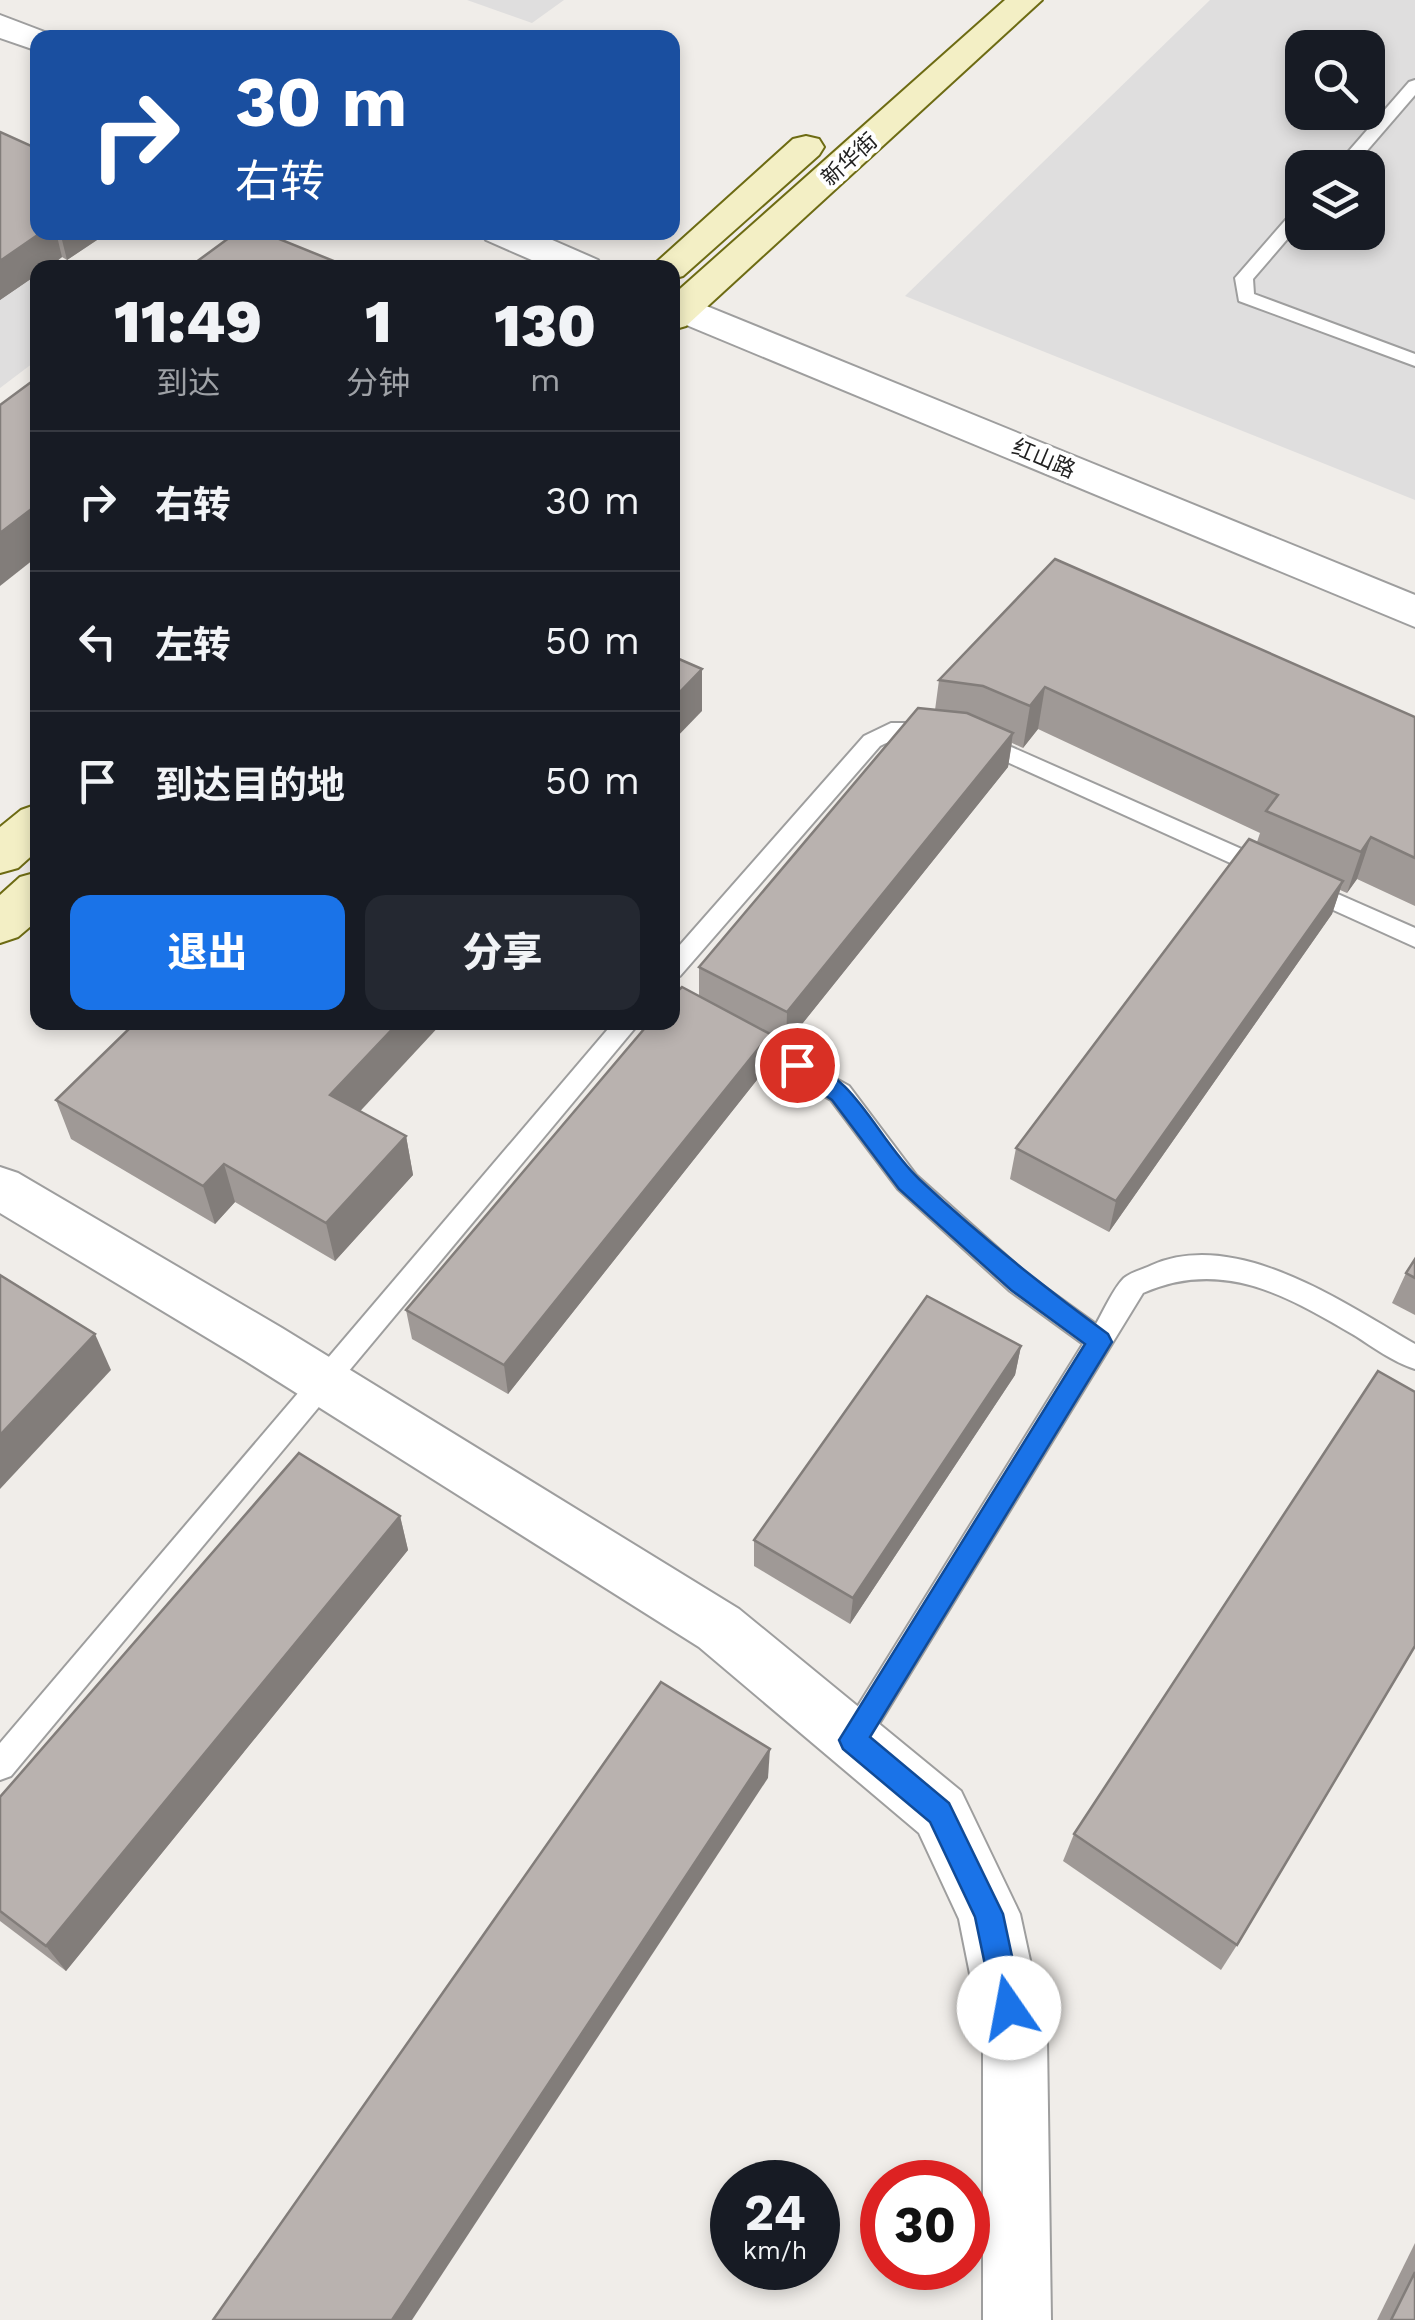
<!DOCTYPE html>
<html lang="zh">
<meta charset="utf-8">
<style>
:root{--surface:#171b24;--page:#242831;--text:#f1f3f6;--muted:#9ea1a6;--line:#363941;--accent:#1a73e8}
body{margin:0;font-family:"Work Sans","Noto Sans SC",sans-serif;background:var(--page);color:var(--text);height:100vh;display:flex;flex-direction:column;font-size:38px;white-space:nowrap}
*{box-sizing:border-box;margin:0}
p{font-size:32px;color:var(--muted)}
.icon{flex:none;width:55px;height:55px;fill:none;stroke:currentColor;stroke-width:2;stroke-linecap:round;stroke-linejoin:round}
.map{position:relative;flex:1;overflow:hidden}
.panel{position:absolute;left:30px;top:260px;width:650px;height:770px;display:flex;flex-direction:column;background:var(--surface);border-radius:20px;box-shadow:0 5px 15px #0003}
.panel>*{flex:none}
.top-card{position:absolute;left:30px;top:30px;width:650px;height:210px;border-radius:20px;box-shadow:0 5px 15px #0003;background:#1a4fa0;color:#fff;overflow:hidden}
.controls{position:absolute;left:1285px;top:30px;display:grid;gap:20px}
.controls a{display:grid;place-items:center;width:100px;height:100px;border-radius:20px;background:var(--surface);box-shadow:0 5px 15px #0003;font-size:50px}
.speed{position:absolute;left:710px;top:2160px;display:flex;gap:20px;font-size:50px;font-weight:700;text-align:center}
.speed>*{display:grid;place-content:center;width:130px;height:130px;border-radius:50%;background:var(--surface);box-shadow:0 5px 15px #0003;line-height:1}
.speed small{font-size:25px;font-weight:400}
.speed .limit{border:15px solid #d22;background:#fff;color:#111}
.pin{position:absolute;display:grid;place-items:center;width:85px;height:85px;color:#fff;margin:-42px;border:5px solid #fff;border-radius:50%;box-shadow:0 2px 10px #0007}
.me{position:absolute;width:110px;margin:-55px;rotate:348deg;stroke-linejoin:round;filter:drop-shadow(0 0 8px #0008)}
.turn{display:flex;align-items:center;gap:35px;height:210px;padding:0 40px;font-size:45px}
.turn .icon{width:130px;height:130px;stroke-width:2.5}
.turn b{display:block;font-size:70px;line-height:85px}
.eta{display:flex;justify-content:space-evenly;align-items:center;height:170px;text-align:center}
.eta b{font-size:60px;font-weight:800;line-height:70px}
.button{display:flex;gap:20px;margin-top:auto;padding:20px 40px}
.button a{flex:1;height:115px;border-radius:20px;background:var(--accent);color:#fff;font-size:40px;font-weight:800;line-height:115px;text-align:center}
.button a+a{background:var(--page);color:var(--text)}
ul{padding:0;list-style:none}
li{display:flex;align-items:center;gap:30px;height:140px;padding:0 40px;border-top:2px solid var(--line)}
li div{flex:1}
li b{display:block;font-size:38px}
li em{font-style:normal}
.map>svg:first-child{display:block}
.residential{fill:#dfdede;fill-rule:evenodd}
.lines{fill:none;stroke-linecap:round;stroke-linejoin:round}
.service-casing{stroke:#9e9e9e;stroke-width:4}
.minor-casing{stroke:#9e9e9e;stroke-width:4}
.tertiary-casing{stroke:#9e9e9e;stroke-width:4}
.secondary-casing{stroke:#6d6b13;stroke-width:4}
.service{fill:#fff;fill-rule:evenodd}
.minor{fill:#fff;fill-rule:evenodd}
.tertiary{fill:#fff;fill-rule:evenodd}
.secondary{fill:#f3efc5;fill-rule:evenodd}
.wall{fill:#9f9996}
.shaded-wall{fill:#827d7a}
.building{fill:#b9b2af;stroke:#827d7a;stroke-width:2.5}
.route{fill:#1a73e8;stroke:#114b97;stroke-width:2.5}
.labels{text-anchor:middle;stroke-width:8;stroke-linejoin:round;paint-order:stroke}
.far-street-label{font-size:22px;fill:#212121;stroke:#fff}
</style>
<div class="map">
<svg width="1415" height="2320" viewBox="0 0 1415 2320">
<rect width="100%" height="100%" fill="#f0ede9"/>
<g class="residential">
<path d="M467,0H564L532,23Z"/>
<path d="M1210,0H1415V500L905,296ZM1302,48H1368V112H1302ZM1302,168H1368V232H1302Z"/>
<path d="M0,240L59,267L38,268L37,360L0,388Z"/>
</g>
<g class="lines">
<g class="service-casing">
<g id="service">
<path d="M1415,80V95L1352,168H1334L1409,82Z"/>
<path d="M1302,207V222L1253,279L1254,294L1415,354V366L1239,301L1235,278L1296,208Z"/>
<path d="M891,723H934L945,731C931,746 904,732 880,746L680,976L672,979V954L864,736Z"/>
<path d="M982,734L1273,863L1276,869L1273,875H1257L974,747L971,742Z"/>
<path d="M1306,880L1415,928V947L1298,894L1295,888L1298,882Z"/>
<path d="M614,1022H640L11,1776L0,1780V1743Z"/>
<path d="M742,1027L849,1086L916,1175L1028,1275L1096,1324C1104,1310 1113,1289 1124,1278C1131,1272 1144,1269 1152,1265C1237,1228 1344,1303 1415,1344V1369C1393,1362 1373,1347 1354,1335C1286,1295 1222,1258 1143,1293L863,1750L853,1754L843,1750L838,1740L843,1730L1083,1344L1010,1291L898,1189L831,1100L734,1043L730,1036L734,1029Z"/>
</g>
</g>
<g class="minor-casing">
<path id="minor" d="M0,1167L18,1173L282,1328L739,1609L961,1791L1020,1914L1047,2039L1051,2320H983V2039L959,1919L919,1833L699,1647L244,1360L0,1213Z"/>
</g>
<g class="tertiary-casing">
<g id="tertiary">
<path d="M0,15L50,34L53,38H38V51L0,38Z"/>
<path d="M481,232H534L598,260L603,268H550L486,240Z"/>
<path d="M672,292L1415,595V627L672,319Z"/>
</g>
</g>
<g class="secondary-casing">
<g id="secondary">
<path d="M1005,0H1042L686,326L672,330V296Z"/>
<path d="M806,136L819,139L824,147L819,155L683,276L672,279V268H650L793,139Z"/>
<path d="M38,804V850L18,868L0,873V827L21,810Z"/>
<path d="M38,872V920L18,937L0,943V895L20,877Z"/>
</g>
</g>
<use href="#service" class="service"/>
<use href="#minor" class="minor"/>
<use href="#tertiary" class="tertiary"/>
<use href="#secondary" class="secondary"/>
</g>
<g class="wall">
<path d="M0,132L38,232H109L67,260L62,257L48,268H38V274L0,300Z"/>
<path d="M939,680L1415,717V906L1357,879L1347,893L1340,890L1332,914L1109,1232L1010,1179L1016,1148L1257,842L1260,833L1038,729L1023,748L1012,743L1008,767L786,1044L769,1035L768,1066L508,1394L412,1339L406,1310L699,997V967L935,710Z"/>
<path d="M56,1100L360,1111L406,1136L413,1175L335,1261L235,1202L215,1224L71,1139Z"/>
<path d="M1415,1259V1315L1392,1303L1406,1273Z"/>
<path d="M1021,1346L1015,1375L850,1624L754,1566V1540Z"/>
<path d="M400,1516L408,1550L66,1971L0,1921V1797Z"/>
<path d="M1074,1834L1237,1945L1221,1970L1063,1861Z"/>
<path d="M1415,2243V2320H1377Z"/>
</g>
<g class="shaded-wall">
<path d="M42,232H56L62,257L48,268H38V274L0,300V261Z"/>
<path d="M60,232H109L67,260Z"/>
<path d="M38,504V556L0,586V533Z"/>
<path d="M702,669V711L672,742V700Z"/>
<path d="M1045,687L1038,729L1023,748L1030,706Z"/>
<path d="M1013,733L1008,767L786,1044L787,1012Z"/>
<path d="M1371,837L1357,879L1347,893L1361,852Z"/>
<path d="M1343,881L1332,914L1109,1232L1116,1201Z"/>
<path d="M399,1022H443L339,1134L330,1095Z"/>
<path d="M770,1034L768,1066L508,1394L504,1365Z"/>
<path d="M406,1136L413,1175L335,1261L326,1223Z"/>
<path d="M224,1164L235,1202L215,1224L203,1186Z"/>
<path d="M95,1334L111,1370L0,1489V1435Z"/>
<path d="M1021,1346L1015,1375L850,1624L853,1598Z"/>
<path d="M400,1516L408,1550L66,1971L46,1946Z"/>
<path d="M770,1749L768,1778L412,2320H392Z"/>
</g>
<g class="building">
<path d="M0,132L38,149V232H42L0,261Z"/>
<path d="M237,232H262L346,266L344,268H188Z"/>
<path d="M38,377V504L0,533V405Z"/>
<path d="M1055,559L1415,717V858L1371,837L1361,852L1266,811L1278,795L1045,687L1030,706L983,686L939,680Z"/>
<path d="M672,656L702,669L672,700Z"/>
<path d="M918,708L967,713L1013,733L787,1012L699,967Z"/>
<path d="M1249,839L1343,881L1116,1201L1016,1148Z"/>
<path d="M682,987L770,1034L504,1365L406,1310L650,1022H672V996Z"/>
<path d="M136,1022H399L330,1095L406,1136L326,1223L224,1164L203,1186L56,1100Z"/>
<path d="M1415,1259V1278L1406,1273Z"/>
<path d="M0,1275L95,1334L0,1435Z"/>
<path d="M927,1296L1021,1346L853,1598L754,1540Z"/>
<path d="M1378,1371L1415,1392V1646L1237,1945L1074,1834Z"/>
<path d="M299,1453L400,1516L46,1946L0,1911V1797Z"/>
<path d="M661,1682L770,1749L392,2320H213Z"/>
<path d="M1415,2272V2320H1391Z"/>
</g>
<path class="route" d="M797,1056C857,1076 877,1139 919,1179C979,1235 1042,1286 1108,1334L1112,1342L870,1737L949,1803L1003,1914L1023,2008L1019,2018L1009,2022L999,2018L994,2008L975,1917L930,1822L843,1749L839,1740L1085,1344L1011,1290L899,1189L832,1100L789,1071L786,1065L789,1059Z"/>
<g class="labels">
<g class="far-street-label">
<text transform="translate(849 159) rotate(-42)" y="8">新华街</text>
<text transform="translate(1044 458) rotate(23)" y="8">红山路</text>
</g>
</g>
</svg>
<div class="controls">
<a><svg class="icon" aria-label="search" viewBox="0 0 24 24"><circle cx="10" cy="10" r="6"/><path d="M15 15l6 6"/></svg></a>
<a><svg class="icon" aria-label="layers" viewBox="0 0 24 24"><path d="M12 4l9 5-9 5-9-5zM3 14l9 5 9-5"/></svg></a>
</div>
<div class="speed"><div>24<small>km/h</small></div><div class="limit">30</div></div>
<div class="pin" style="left:797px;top:1065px;background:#d93025"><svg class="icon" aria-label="arrive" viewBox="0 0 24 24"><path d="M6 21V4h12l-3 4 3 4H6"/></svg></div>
<svg class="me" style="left:1009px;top:2008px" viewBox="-20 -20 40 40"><circle r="19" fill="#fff"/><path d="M0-13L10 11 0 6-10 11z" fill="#1a73e8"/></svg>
<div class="top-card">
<div class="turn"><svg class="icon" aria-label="right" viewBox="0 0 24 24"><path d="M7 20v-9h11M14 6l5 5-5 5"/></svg><div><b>30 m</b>右转</div></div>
</div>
<section class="panel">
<div class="eta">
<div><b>11:49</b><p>到达</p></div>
<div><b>1</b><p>分钟</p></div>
<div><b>130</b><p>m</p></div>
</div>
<ul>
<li><svg class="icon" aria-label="right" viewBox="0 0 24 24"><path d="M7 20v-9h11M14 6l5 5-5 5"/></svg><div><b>右转</b></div><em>30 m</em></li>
<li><svg class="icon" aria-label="left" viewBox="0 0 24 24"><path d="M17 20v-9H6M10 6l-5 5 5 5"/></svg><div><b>左转</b></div><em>50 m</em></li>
<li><svg class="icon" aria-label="arrive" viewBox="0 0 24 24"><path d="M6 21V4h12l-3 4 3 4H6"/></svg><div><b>到达目的地</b></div><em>50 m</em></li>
</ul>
<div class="button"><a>退出</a><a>分享</a></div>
</section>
</div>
